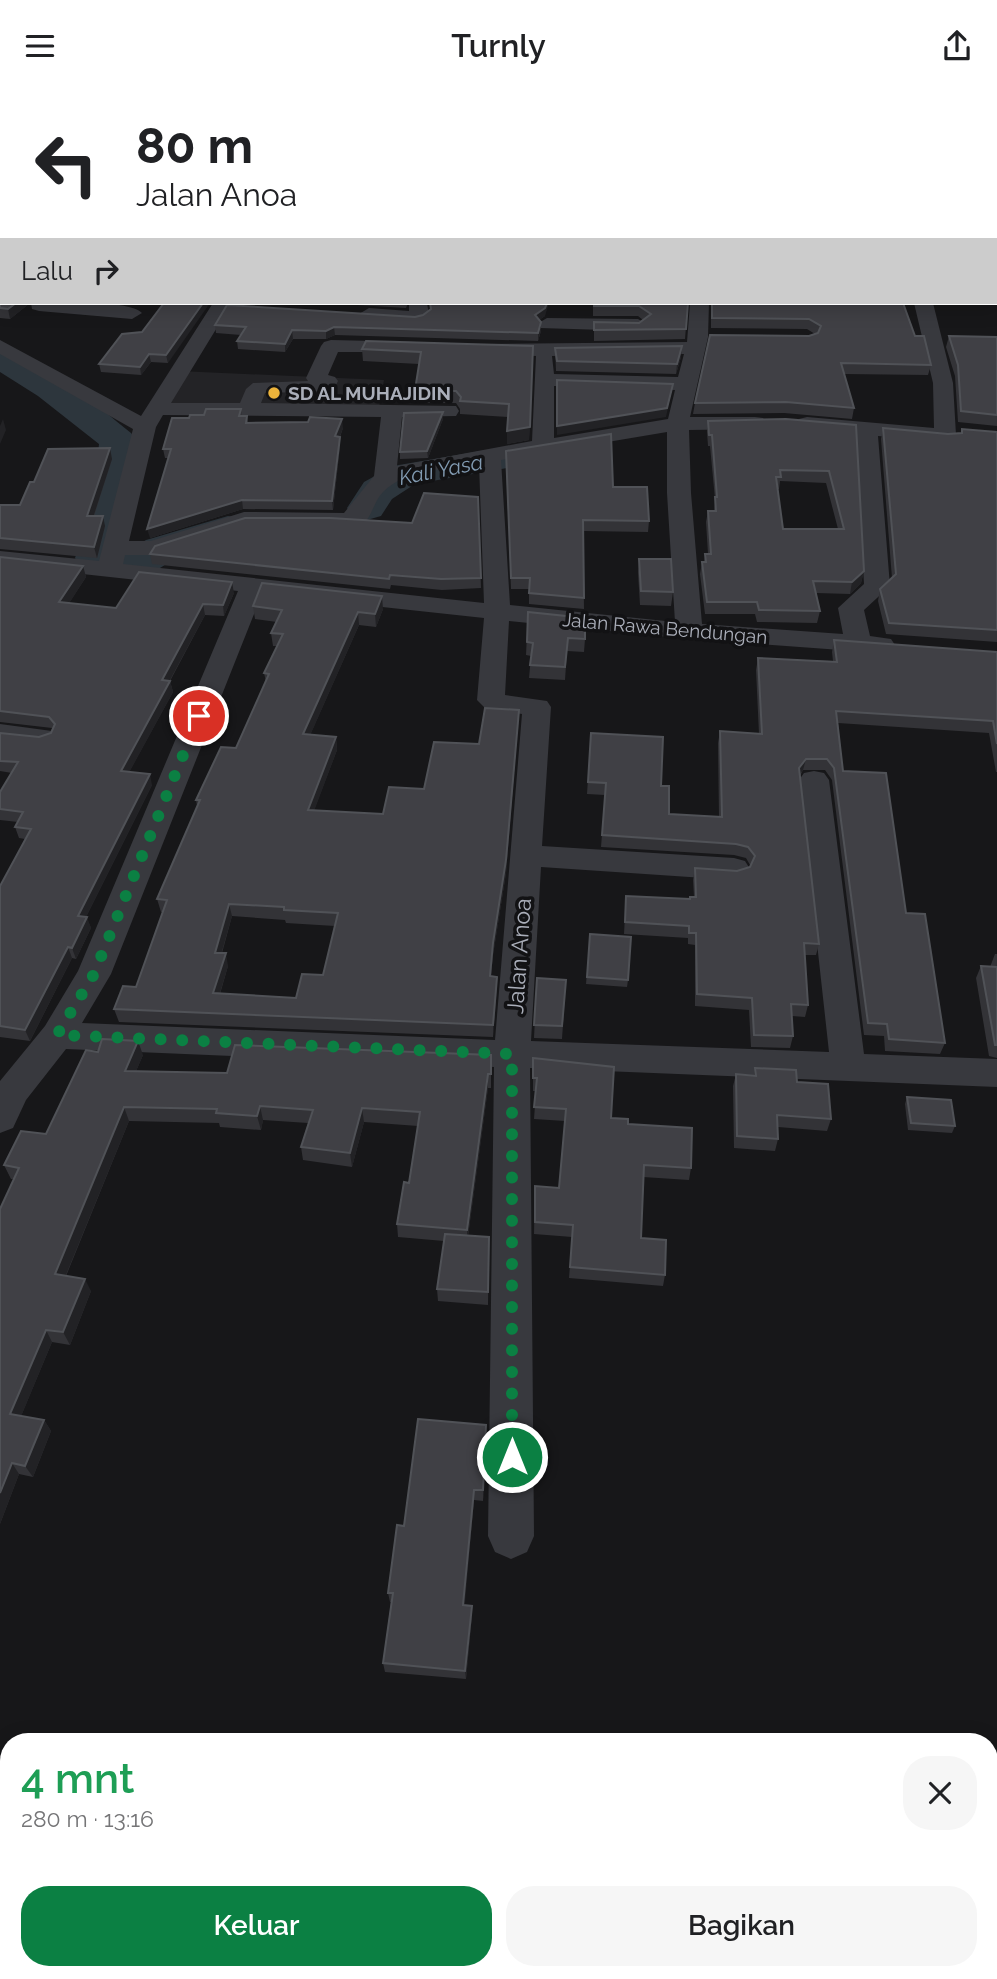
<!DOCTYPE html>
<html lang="id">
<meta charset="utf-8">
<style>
:root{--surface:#fff;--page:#f6f6f6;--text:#202124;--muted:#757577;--accent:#0b8043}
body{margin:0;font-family:Raleway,sans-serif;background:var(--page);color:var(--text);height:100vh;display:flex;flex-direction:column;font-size:26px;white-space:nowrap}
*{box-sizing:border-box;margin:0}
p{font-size:23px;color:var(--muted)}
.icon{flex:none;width:38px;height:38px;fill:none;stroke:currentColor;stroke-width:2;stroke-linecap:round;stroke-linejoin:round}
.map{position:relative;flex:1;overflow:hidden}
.details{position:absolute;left:0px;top:1642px;width:998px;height:247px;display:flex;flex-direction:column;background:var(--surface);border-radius:28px 28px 0 0;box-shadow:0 4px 18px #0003}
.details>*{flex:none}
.banner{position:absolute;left:0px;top:0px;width:998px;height:214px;box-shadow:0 4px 18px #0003;background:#fff;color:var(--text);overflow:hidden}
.pin{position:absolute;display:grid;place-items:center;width:60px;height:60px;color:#fff;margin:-30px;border:4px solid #fff;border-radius:50%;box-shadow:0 2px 7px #0007}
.me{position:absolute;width:77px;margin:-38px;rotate:0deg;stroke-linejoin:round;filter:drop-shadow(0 0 5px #0008)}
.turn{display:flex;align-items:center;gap:24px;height:147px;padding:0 21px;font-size:32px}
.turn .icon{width:91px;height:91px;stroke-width:2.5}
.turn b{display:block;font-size:49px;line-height:60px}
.then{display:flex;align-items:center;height:66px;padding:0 21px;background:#0003;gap:14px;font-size:26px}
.round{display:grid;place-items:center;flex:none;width:74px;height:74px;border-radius:28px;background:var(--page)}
.headline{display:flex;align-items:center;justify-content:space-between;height:119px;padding:0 21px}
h1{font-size:42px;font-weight:600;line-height:52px;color:#1e9e55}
.button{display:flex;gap:14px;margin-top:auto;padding:14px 21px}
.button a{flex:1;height:80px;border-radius:28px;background:var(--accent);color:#fff;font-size:28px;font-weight:600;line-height:80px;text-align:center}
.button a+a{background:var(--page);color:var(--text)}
header{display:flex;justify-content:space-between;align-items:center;height:91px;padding:0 21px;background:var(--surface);font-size:32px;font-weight:600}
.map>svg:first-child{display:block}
.built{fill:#232326}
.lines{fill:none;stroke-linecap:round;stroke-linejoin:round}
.river{fill:#2d363d;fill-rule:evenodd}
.minor{fill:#38393e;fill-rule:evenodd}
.wall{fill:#333337;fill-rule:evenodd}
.shaded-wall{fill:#222225}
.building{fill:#404045;stroke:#505257;stroke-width:2;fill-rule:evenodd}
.route{stroke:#0b8043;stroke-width:12;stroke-dasharray:0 21.6}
.poi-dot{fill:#edb43b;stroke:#121214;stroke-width:2.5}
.labels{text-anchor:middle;stroke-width:7;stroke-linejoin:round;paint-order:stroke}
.far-poi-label{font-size:19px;font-weight:bold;fill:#aaaeb9;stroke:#121214;text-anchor:start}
.far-street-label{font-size:19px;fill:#aaaeb9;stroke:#121214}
.far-water-label{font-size:21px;font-style:italic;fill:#829bb2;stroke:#121214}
.street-label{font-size:23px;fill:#aaaeb9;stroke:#121214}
</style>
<header><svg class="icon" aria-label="menu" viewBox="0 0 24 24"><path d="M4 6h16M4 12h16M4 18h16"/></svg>Turnly<svg class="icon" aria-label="share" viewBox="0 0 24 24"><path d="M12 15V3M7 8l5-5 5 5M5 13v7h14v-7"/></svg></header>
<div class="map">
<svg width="997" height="1888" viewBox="0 0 997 1888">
<rect width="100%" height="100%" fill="#171719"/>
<path class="built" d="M178,280L384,289L379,316L159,317Z"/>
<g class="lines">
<g class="river">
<path d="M0,256C43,266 96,314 131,342L137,350L133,409L120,455H136L146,449L228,425L242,428L248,437L242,446L176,467L160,477L145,481L96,480L81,476L75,467L93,409L99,353L38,305L0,281Z"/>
<path d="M534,351L547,354L553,362L547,370L415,393L392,408L381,425L367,429L353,425L347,417L364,391L393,375Z"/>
</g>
<g class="minor">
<path d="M168,0H182L167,2Z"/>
<rect x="850" y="0" width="14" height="2"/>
<path d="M953,0H967L968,2H954Z"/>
<path d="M31,212C51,212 130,208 142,222L132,228L39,220L32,218Z"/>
<path d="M213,212H232L171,312H240L246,298L253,292L308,290L306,287L321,255L324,251L331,249L417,251L420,255L417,259L410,261H338L328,284L335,286L338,290L333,300L265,302L261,312L456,315L459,320L456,325L402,326L397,375L532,350L536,265L487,263L480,261L477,257L480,253L687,251L690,212H709L708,246L690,326H755L763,327L766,332L763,337L755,338L689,339L691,402L702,533L843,543L838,517L864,493L856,343L807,340L799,338L796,333L799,328L807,326L934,337L933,292L914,212H933L953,292L956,344L953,349L945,351L878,345L890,495L864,519L870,545L891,548L895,554L891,560L882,562L689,548L509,530L505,604L547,610L551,616L542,755L734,767L745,770L750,778L745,786L734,789L541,776L531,950L829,961L799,689L804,682L814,680L824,682L829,689L864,963L997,968V996L530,977L534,1445L527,1461L511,1468L495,1461L488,1445L494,976L66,958L26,1009L13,1037L0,1042V990L45,935L78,880L238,500L0,474V460L99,470L133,338L0,263V249L141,325ZM684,263L678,286L554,283L552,265ZM554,295L675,299L668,328L554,347ZM163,324L381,326L374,385L344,422L244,421L151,450H129L156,336ZM667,341V402L675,531L510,514L501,369ZM479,373L484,512L123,473L125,464H153L246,435L355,434L366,430C373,421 375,409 383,401C405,378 449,378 479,373ZM262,503L484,527L477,609L486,618L522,623L495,949L82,932L111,883Z"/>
<path d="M409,212H427L429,224C420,235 368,233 359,223L369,217L409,220Z"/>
<path d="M547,227L638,228L648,234L638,240L540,237L537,233Z"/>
<path d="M0,633L52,640L56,646L52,652L42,655L0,651Z"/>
</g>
</g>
<g class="wall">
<path d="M996,65L997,66V212L996,210Z"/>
<path d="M0,83L30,212L10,228L0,227Z"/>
<path d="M164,212L168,272L151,271L141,284L101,281L99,273L142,241Z"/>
<path d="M324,212H408L406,217Z"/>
<path d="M593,212H688L685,248L594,250V231L639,232L643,229L638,225H593Z"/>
<path d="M711,212H903L915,245L931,274L928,284L844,283L854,317L852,328L784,322L693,323L695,312L809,245L815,243L807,238L711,237Z"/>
<path d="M430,218L545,225L539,229L541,240L538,250L335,244L326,248H293L285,261L238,258L237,250L241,244L216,242L215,234L415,226L423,224Z"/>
<path d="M949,245L997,246V335L958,331L955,285L946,256Z"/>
<path d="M533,255L529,349L507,353L508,326L460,323V318L456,312H416L415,299L419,273L363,270L362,258Z"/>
<path d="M555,257L681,266L676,283L556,280Z"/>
<path d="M241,318L242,325H247L248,332L343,337L340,346V355L333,419L243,418L150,447L168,367H165L163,358L189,327Z"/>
<path d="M443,321V328L428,367L400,368V361Z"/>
<path d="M708,330L856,334L864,480L861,492L850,503L816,502L820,520L817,532L757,531L755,523H705L700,483L702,471H704L705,463H708L706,431L708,420H714L715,408L710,355H708L707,341ZM780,390L826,392L838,438H783L777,398H779Z"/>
<path d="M883,337L948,343L961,342L962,338L997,341V551L886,543L878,510L880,498L892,487L881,348Z"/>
<path d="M112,368L94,425L105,435L97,467L0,458V414H20L34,391Z"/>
<path d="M506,371L613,396L649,430L648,441L583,440L584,518L529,513V498H511Z"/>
<path d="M478,406L481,497L442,499L391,494L390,498L152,473L150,463L412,432Z"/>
<path d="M0,466L83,475L86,486L69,512L116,517L234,502L224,525L205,524L170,590L173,601L129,681L152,694L86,826L91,837L76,868L72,867L30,950L0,946V795L25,748L19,747L15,736L18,731L0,729V701L12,682L0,680V642L39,646L51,642L52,637L0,631Z"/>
<path d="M639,468L673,501L671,515L640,514L638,482Z"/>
<path d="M253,515L383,518L376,536L359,534L310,644L336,646L337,659L314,719L383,723L424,698L519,619L506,782L493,864L491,885L497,886L493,946L119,931L114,918L136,896L163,821H161L157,808L197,715L196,709L236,657L266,591L264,582L277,555H273L271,542L277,531L255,528ZM232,825L285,829L286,832L335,835L323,884L296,907L220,903L228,875L222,862Z"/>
<path d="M528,521L585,548L584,561L567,560L565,589L529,587L531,565L526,564Z"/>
<path d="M834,549L997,561V681H996L989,642L838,632L843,680L906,822L945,952L940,963L885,960L884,945L864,944L832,689L825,679H803L800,685L819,853L816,864H805L808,914L805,926L792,925L793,945L790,957L751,956L749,919L695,915V854L688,853V847L624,843L626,805L689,808L694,806L693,789L695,777L737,780L750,776V774L746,767L734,764L601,756L605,704L587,703L591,642L661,695L669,723L719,726L718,652L720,640L759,643L756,579L758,567L833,570L832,561Z"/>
<path d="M590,843L628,889L627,896L586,893Z"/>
<path d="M995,863H997V967L989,965L976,887L981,875L990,876Z"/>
<path d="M537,887L566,889L562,948L534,947Z"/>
<path d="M98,961L143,964L136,980L227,982L491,964V997H488L468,1145L489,1146L488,1214L438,1210L437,1198L444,1150L398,1146L397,1133L409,1092L418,1035L364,1031L352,1076L303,1069L301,1056L308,1032L263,1029L261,1039L220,1036L219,1032L129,1030L66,1185L91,1200L70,1254L52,1251L21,1325L44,1329L51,1340L33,1386L19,1383L0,1433L14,1088H11L4,1074L46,1043Z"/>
<path d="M533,967L611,1027L628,1033L691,1077L689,1089L643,1086L641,1147L665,1184L663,1195L569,1187L572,1146L534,1143L535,1095L559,1097L565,1030L534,1028L536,1000H533Z"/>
<path d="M755,977L797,991L831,1028L827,1040L778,1036V1048L775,1060L734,1057L733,995L736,983L754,984Z"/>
<path d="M907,1006L955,1035L952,1042L908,1039L905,1013Z"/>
<path d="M487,1345L483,1410L474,1409L464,1515H472V1524L466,1588L385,1581L383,1572L391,1511H390L388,1502Z"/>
</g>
<g class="shaded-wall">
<path d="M16,212H30L10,228L8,218Z"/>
<path d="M203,212H210L168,272L166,264Z"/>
<path d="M547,212H549L545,225L534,232L535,224Z"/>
<path d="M541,231V240L538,250V242Z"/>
<path d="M334,236L335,244L326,248V240Z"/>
<path d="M292,239L293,248L285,261V253Z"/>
<path d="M682,255L681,266L676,283L677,273Z"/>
<path d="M149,263L151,271L141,284L140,276Z"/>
<path d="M533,268L529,349L507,353V340Z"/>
<path d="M673,293L666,326L557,344V335Z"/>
<path d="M443,321V328L428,367L427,360Z"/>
<path d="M3,328L6,339L0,353V335Z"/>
<path d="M342,328L343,337L336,355L335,345Z"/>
<path d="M340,346V355L333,419L332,410Z"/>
<path d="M110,357L112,368L90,436L87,425Z"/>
<path d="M242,409L243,418L150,447L147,438Z"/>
<path d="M103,425L105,435L97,467L94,456Z"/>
<path d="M83,475L86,486L63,522L59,511Z"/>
<path d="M864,480L861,492L850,503L852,491Z"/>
<path d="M232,491L234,502L224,525L223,514Z"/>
<path d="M382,505L383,518L376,536L375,523Z"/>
<path d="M203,513L205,524L164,600L162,589Z"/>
<path d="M358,521L359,534L305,656L303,643Z"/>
<path d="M170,590L173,601L124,691L121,680Z"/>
<path d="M519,619L506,782L493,864L490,898L493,852Z"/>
<path d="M336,646L337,659L310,731L308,719Z"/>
<path d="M806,668L803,679L796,689L799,677Z"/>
<path d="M150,683L152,694L81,836L78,825Z"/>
<path d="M229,813L232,825L218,874L215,862Z"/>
<path d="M87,826L91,837L76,868L72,857Z"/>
<path d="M68,856L72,867L30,950L25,939Z"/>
<path d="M226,862L228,875L216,915L213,902Z"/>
<path d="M497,886V898L493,946V934Z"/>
<path d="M138,950L143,964L130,994L125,980Z"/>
<path d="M488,983V997L467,1152V1139Z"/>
<path d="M260,1015L263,1029L261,1039L257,1025Z"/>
<path d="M124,1016L129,1030L61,1196L55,1183Z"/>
<path d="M362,1017L364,1031L352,1076L350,1062Z"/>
<path d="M85,1188L91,1200L70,1254L63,1241Z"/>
<path d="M46,1239L52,1251L17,1335L10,1323Z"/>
<path d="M44,1329L51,1340L33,1386L25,1375Z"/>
<path d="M486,1334L487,1345L483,1410V1399Z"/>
<path d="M12,1372L19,1383L0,1433V1402Z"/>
<path d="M474,1399V1409L464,1524L463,1514Z"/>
<path d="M472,1515V1524L466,1588L465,1580Z"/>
</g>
<g class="building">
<path d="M0,0H153L152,2H2V79L0,71Z"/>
<path d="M311,0H425L424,2H310Z"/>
<path d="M893,0H924L925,2H893Z"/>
<path d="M996,35H997V53L996,54Z"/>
<path d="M996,65L997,66V163L996,164L997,197L996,194Z"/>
<path d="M2,82V212H16L8,218L0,217V83Z"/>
<path d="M164,212H203L166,264L149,263L140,276L99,273L122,243L142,241Z"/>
<path d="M430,212H547L545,217L535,224L541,231L538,242L334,236L326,240L292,239L285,253L237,250L246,236L215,234L227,214L415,226L423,224L431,218Z"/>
<path d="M594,212H688L686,238L594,239V231L639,232L651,223L639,215H594Z"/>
<path d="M712,212H903L915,245H924L931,274L841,272L854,317L786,311L695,312L710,244L809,245L818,242L821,235L809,228L712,227Z"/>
<path d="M949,245L997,246V324L961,320L958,274Z"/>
<path d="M366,250L533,255L530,336L507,340L509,313L460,310L461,306L456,300L415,299L421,261L362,258Z"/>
<path d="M682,255L677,273L557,270L555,257Z"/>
<path d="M557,289L673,293L667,317L557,335Z"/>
<path d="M206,318H241L239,325H247L246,332L308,331L310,326L342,328L335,345L340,346L332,410L242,409L147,438L171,358H163L172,327H189L190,324H204Z"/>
<path d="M443,321L427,360L400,361L404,322Z"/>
<path d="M786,328L856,334L864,480L852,491L813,490L820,520L759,519L757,511H707L702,471H706L705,463H711L708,420H716L715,406H717L712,344H709L708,330ZM780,379L829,380L844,438H783L776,386H781Z"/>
<path d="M883,337L948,343L962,342V338L997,341V539L889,532L880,498L896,483Z"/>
<path d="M611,343L613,396H647L649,430L583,429L584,507L529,502L530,487H511L506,360Z"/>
<path d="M110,357L87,425H103L94,456L0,447V414H20L30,391H34L48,358Z"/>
<path d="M424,402L478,406L481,487L441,488L390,484L389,488L150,463L155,455L245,427H330L412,432Z"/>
<path d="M0,466L83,475L59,511L116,517L139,481L232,491L223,514L203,513L162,589L170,590L121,680L150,683L78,825L87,826L72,857L68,856L25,939L0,935V795L31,738L15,736L23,721L0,718V701L18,671L0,670V642L39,646L51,642L55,633L49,626L0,620Z"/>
<path d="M639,468H671L673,501L641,500Z"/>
<path d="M262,492L382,505L375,523L358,521L303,643L336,646L308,719L383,723L389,696L424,698L434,651L479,653L485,617L519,619L506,769L493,852L490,885L497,886L493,934L114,918L123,895L136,896L167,809L157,808L200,709H196L221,656L236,657L269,583L264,582L283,543L271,542L282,519L253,515ZM229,813L284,816V819L338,822L323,884L302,883L296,907L213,902L226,862H215Z"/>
<path d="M528,521L585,527V548L568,547L565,576L530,574L533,552L527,551Z"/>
<path d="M834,549L997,561V653L993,630L836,620L843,680L886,682L906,822L925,823L945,952L889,948L887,933L868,932L834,677L827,668H806L799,677L819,853L804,852L808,914L791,913L793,945L754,944L752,907L697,903L696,842H689V835L625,831L626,805L690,808V806H696L695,777L737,780L750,776L755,765L748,756L736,753L602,744L606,692L588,691L591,642L663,646L661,695H669V723L722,726L720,640L762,643L758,567L837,571Z"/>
<path d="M590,843L631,846L628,889L587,886Z"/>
<path d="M981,875L997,876V954H995Z"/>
<path d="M537,887L566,889L562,935L534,934Z"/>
<path d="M102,948L138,950L125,980L227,982L235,954L491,964V983H488L467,1139L397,1133L404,1091L409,1092L420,1021L362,1017L350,1062L301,1056L313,1019L260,1015L257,1025L216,1022L217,1018L124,1016L55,1183L85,1188L63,1241L46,1239L10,1323L44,1329L25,1375L12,1372L0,1402V1118L19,1077L4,1074L21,1040L46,1043L86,959L98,961Z"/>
<path d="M533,967L614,976L611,1027L628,1028V1033L692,1037L691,1077L644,1074L641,1147L666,1149L665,1184L570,1176L573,1134L535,1131V1095L559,1097L566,1018L534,1016L537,987H533Z"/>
<path d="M755,977L796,979L797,991L828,993L831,1028L777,1024L778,1048L737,1045L736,983L756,985Z"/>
<path d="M907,1006L951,1009L955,1035L911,1032Z"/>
<path d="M445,1143L489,1146L488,1201L437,1198Z"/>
<path d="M418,1328L486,1334L483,1399H474L463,1514L472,1515L465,1580L383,1572L393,1502H388L397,1434L404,1435Z"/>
</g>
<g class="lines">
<path class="route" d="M199,625L94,883L57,944L512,963V1366"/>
</g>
<circle class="poi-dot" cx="274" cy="302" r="7"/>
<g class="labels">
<g class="far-poi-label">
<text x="288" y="309">SD AL MUHAJIDIN</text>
</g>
<g class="far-street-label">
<text transform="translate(665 537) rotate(5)" y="7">Jalan Rawa Bendungan</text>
</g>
<g class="far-water-label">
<text transform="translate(441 379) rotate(-11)" y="7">Kali Yasa</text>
</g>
<g class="street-label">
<text transform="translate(519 865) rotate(-86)" y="8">Jalan Anoa</text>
</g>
</g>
</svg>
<div class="pin" style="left:199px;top:625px;background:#d93025"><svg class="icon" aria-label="arrive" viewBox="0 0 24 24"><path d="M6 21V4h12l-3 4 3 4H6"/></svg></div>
<svg class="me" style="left:512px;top:1366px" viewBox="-20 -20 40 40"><circle r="17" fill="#0b8043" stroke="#fff" stroke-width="3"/><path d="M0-11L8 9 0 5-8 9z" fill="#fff"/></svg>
<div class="banner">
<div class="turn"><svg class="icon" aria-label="left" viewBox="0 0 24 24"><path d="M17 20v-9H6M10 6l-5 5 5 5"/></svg><div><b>80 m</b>Jalan Anoa</div></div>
<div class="then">Lalu<svg class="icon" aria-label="right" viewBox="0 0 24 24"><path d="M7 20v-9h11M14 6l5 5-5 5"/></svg></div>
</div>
<section class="details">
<div class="headline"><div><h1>4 mnt</h1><p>280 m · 13:16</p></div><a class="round"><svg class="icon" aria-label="close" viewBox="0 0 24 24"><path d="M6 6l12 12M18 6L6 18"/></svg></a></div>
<div class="button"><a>Keluar</a><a>Bagikan</a></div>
</section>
</div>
